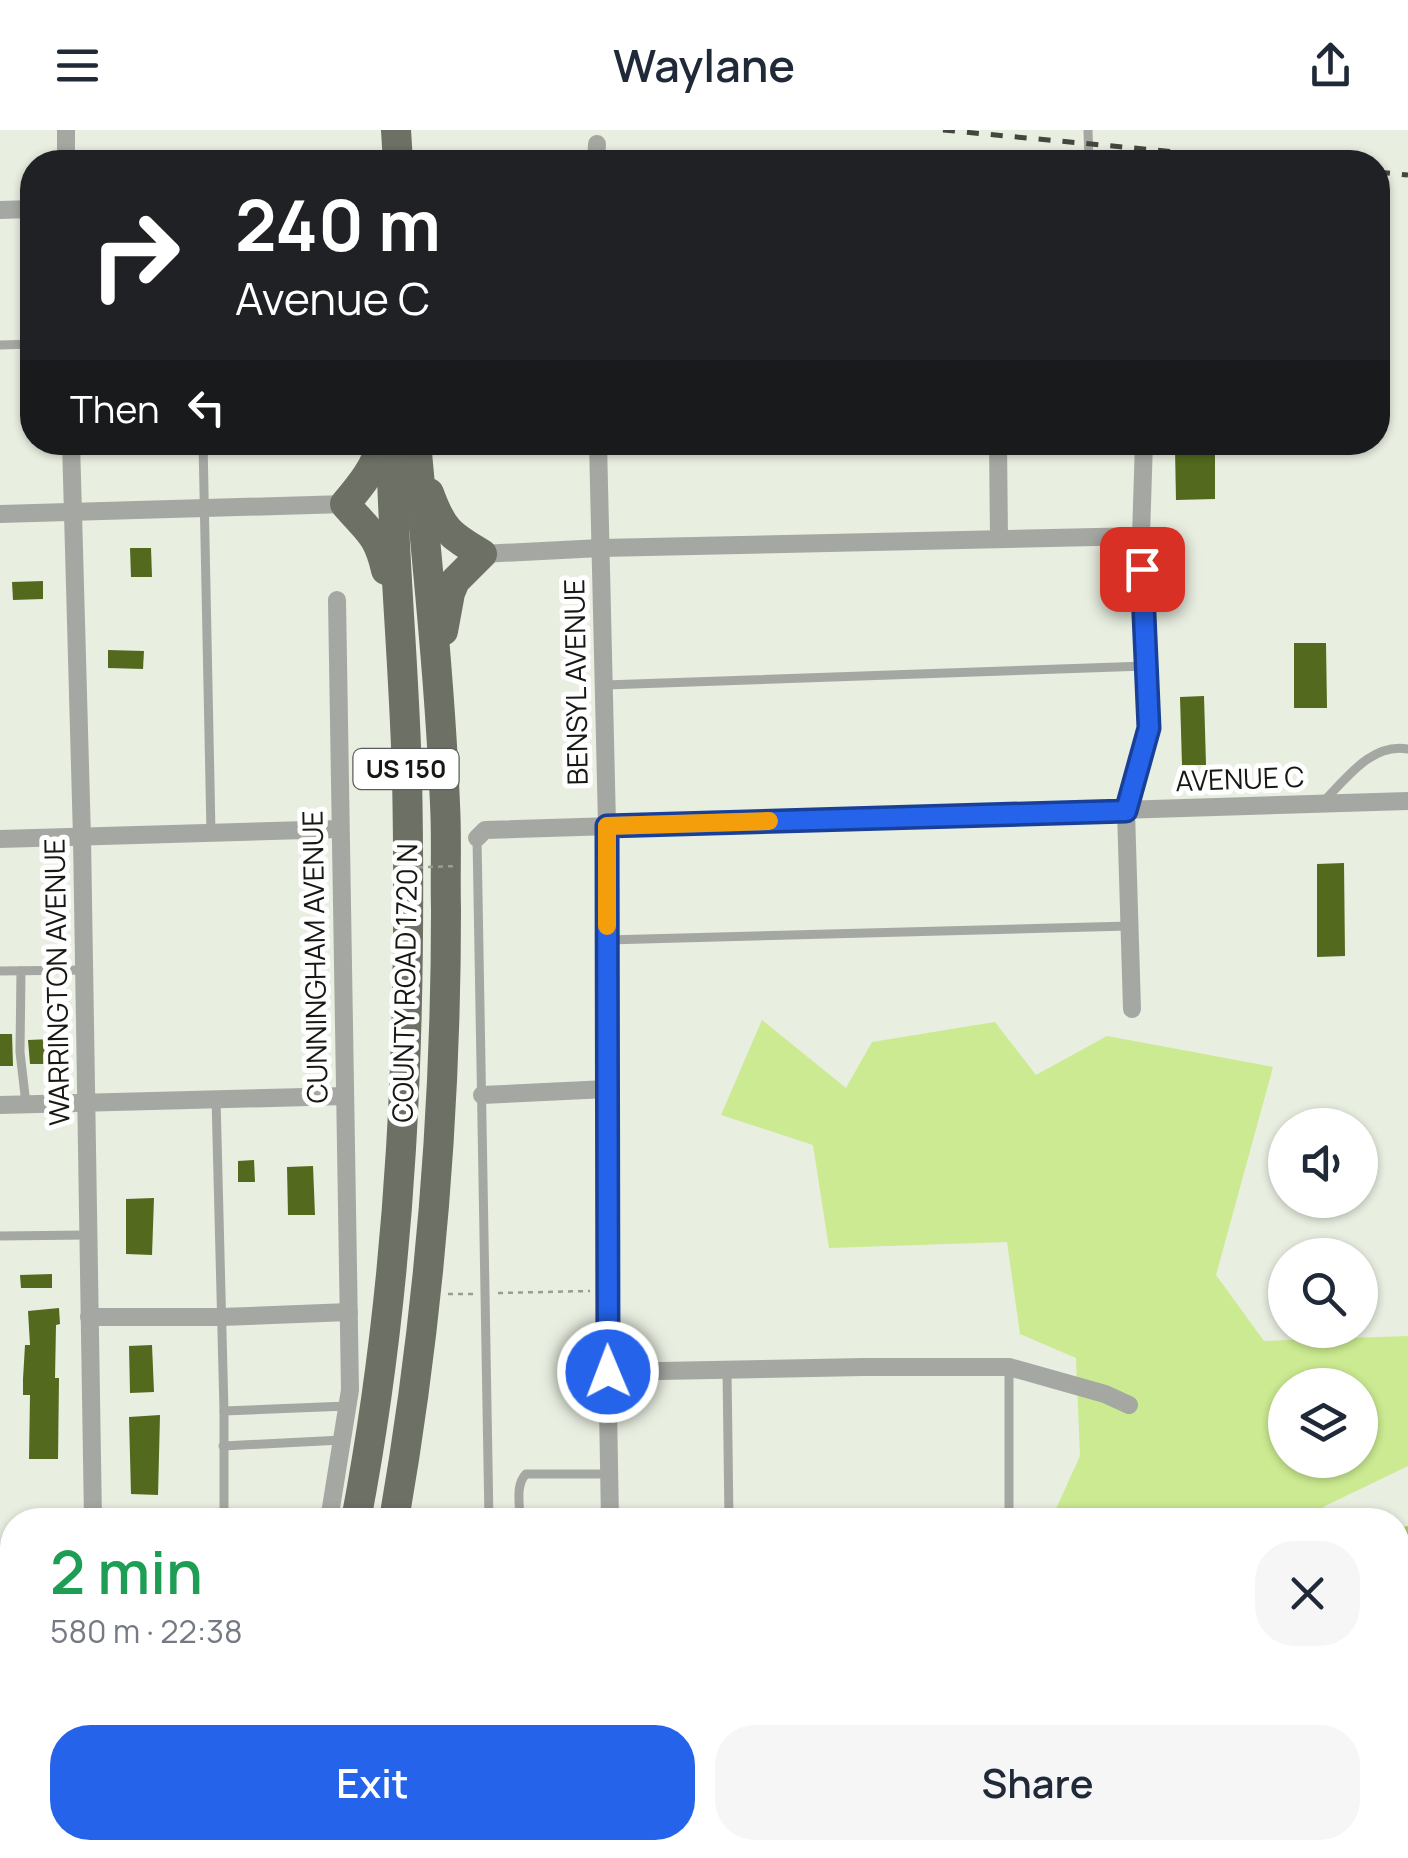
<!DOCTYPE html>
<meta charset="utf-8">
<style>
:root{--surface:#fff;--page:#f6f6f7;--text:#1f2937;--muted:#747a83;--accent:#2563eb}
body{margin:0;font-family:Manrope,sans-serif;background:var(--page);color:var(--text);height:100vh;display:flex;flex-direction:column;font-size:38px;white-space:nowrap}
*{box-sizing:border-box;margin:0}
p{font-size:32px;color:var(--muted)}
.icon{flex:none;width:55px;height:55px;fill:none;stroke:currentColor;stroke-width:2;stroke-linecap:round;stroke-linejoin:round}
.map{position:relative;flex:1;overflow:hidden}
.sheet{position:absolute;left:0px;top:1378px;width:1410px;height:352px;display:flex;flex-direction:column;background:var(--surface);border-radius:40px 40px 0 0;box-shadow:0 2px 8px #0004}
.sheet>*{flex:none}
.hud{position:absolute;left:20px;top:20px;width:1370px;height:305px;border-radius:40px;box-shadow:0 2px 8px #0004;background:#202124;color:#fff;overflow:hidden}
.buttons{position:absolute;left:1268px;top:978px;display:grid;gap:20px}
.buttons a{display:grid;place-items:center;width:110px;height:110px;border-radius:50%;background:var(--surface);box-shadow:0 2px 8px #0004;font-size:50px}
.pin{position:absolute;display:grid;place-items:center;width:85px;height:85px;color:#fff;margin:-42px;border-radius:20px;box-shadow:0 5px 15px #0006}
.me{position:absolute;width:110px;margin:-55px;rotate:359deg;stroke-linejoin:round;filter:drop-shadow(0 0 8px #0008)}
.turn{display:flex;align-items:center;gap:35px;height:210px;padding:0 50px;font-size:45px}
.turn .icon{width:130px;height:130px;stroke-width:2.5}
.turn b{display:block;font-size:70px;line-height:85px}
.then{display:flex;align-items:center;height:95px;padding:0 50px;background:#0003;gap:20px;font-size:38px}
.round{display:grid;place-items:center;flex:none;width:105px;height:105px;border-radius:40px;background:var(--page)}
.head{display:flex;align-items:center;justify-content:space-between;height:170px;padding:0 50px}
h1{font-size:60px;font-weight:600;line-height:75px;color:#1e9e55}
.primary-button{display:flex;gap:20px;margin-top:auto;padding:20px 50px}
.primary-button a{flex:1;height:115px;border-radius:40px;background:var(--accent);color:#fff;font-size:40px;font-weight:600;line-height:115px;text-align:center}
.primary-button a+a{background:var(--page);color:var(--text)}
header{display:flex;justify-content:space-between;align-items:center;height:130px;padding:0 50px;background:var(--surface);font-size:45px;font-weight:600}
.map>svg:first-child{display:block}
.green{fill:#cbea91;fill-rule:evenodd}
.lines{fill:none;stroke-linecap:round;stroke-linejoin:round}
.river{stroke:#aece6d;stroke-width:28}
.building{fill:#53691d}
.path{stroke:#999e93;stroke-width:2.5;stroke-dasharray:5 5;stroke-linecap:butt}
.lane{stroke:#a5a8a2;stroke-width:9}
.street{stroke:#a5a8a2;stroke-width:18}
.primary{stroke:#6c7065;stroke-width:30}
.rail{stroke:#444740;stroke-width:5;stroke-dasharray:12 12;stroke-linecap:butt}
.path-bridge{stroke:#999e93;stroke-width:2.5;stroke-dasharray:5 5;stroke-linecap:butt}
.route-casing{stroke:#184099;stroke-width:25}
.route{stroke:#2563eb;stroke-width:18}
.slow{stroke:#f59e0b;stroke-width:18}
.labels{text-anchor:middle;stroke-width:10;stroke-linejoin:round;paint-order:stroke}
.shield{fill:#fff;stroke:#5c5d5a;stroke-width:2.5}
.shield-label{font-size:25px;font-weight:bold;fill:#161813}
.street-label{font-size:28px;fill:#161813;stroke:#fff}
</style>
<header><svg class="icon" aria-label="menu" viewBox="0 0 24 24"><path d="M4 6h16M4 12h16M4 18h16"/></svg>Waylane<svg class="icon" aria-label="share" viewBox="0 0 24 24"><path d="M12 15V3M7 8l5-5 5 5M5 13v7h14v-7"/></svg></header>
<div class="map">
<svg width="1408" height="1728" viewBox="0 0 1408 1728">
<rect width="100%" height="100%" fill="#e8eee0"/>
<g class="green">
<path d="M762,890L846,958L872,912L995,892L1036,945L1107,906L1273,937L1216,1145L1264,1211L1408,1206V1336L1325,1376L1309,1390H1051L1080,1326L1076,1228L1020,1204L1007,1112L829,1118L813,1015L721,985ZM1285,1255H1360V1330H1285Z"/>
<path d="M807,1718H1032L1028,1728H808Z"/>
</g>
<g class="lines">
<g class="river">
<path d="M1398,1417L1408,1410"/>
<path d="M1097,1728L1101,1718"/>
</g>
</g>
<g class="building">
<path d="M1175,319H1215V369L1176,370Z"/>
<path d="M130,418H151L152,447H131Z"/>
<path d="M43,451V469L13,470L12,452Z"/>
<path d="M1294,513H1326L1327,578H1294Z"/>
<path d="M108,520L144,521L143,539L108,538Z"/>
<path d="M1204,566L1206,635H1182L1180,567Z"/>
<path d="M1344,733L1345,826L1317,827V734Z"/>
<path d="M0,904H12L13,936H0Z"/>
<path d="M52,909V934H30L28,910Z"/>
<path d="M254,1030L255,1052H238V1031Z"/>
<path d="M313,1036L315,1085H288L287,1037Z"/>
<path d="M154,1068L152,1125L126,1124V1069Z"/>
<path d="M52,1144V1158H21L20,1145Z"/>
<path d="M59,1178L60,1194L56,1195L55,1248H59L58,1329H29L30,1265H23V1249L25,1215H30L28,1181Z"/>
<path d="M152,1215L154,1262L130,1263L129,1216Z"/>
<path d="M160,1285L158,1365L131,1364L129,1287Z"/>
</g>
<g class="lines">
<g class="path">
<path d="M498,1163L590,1161"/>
<path d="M448,1164H475"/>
</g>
<g class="lane">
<path d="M1088,0L1089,32"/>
<path d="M0,215L32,214"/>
<path d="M203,312L211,703"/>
<path d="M605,555L1146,536"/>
<path d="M1323,672C1346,649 1372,612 1408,619"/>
<path d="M477,708L489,1390"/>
<path d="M607,810L1129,796"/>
<path d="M0,841L84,840"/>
<path d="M21,841L20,922L26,974"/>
<path d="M216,968L224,1281V1390"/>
<path d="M0,1106L87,1105"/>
<path d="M1009,1238V1390"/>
<path d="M727,1240L729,1390"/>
<path d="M224,1281L347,1276"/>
<path d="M223,1316L342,1310"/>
<path d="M520,1390C520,1375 515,1355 526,1344H609"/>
<path d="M0,1589H12"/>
</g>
<g class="street">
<path d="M66,32V0"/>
<path d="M596,32L597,14"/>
<path d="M0,80L32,79"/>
<path d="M71,312L82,708L93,1390"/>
<path d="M598,312L607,695L606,1167L610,1390"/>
<path d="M998,312L999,408"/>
<path d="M0,384L345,374"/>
<path d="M482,424L601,418L1141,406"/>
<path d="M477,708L485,700L1408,671"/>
<path d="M0,709L340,699"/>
<path d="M1132,879L1126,681L1149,598L1141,406L1144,312"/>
<path d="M482,965L607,959"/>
<path d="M0,975L345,966"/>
<path d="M89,1187H221L349,1182"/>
<path d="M608,1242L864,1237H1009L1105,1264L1129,1275"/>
<path d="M329,1390L350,1260L337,470"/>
<path d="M98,1718V1728"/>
<path d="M526,1718V1728"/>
<path d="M351,1728L353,1718"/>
</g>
<g class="primary">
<path d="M396,0L398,32"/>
<path d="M382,312C376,337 361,355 345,374C368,401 378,404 386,440"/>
<path d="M429,363C442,399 449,405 482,424L455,451L450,463L443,501"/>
<path d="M356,1390C403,1144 412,894 407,645C404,534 393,423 391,312"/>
<path d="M394,1390C429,1188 446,985 446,780C445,745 447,710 445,674C440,553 427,433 416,312"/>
<path d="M285,1728L287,1718"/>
<path d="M323,1728L325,1718"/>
</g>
<g class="rail">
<path d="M943,0L1281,32"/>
<path d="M1378,42L1408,45"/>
</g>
<path class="path-bridge" d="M398,738L457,736"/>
</g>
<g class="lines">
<g class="route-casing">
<path id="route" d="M608,1242L607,696L1126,681L1149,598L1142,439"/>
</g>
<use href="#route" class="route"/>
<path class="slow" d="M607,796V696L769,691"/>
</g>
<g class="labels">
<rect class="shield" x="353.5" y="619" width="105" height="40" rx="8"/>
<g class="shield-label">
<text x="406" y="648">US 150</text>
</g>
<g class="street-label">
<text transform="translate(576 552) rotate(-91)" y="10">BENSYL AVENUE</text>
<text transform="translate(1240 649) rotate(-2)" y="10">AVENUE C</text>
<text transform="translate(315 827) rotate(-91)" y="10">CUNNINGHAM AVENUE</text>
<text transform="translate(57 852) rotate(-91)" y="10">WARRINGTON AVENUE</text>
<text transform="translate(405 853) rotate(-89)" y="10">COUNTY ROAD 1720 N</text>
</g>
</g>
</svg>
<div class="buttons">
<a><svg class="icon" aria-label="sound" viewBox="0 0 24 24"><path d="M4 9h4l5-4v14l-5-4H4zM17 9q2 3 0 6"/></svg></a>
<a><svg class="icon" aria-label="search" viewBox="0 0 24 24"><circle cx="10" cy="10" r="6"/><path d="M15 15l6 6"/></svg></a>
<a><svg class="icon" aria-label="layers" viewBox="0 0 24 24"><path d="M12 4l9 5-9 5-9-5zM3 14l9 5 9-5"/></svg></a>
</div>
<div class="pin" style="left:1142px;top:439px;background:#d93025"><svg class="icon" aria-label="arrive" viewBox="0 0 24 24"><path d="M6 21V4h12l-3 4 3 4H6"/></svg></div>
<svg class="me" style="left:608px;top:1242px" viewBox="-20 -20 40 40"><circle r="17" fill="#2563eb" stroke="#fff" stroke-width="3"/><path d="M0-11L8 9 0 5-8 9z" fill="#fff"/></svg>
<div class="hud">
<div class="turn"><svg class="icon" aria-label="right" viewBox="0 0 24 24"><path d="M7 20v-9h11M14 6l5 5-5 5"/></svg><div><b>240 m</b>Avenue C</div></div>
<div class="then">Then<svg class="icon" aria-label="left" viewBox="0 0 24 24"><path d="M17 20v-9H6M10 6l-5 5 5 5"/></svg></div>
</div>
<section class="sheet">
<div class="head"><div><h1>2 min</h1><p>580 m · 22:38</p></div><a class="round"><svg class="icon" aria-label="close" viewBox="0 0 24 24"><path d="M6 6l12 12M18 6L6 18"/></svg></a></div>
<div class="primary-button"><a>Exit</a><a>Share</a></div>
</section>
</div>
